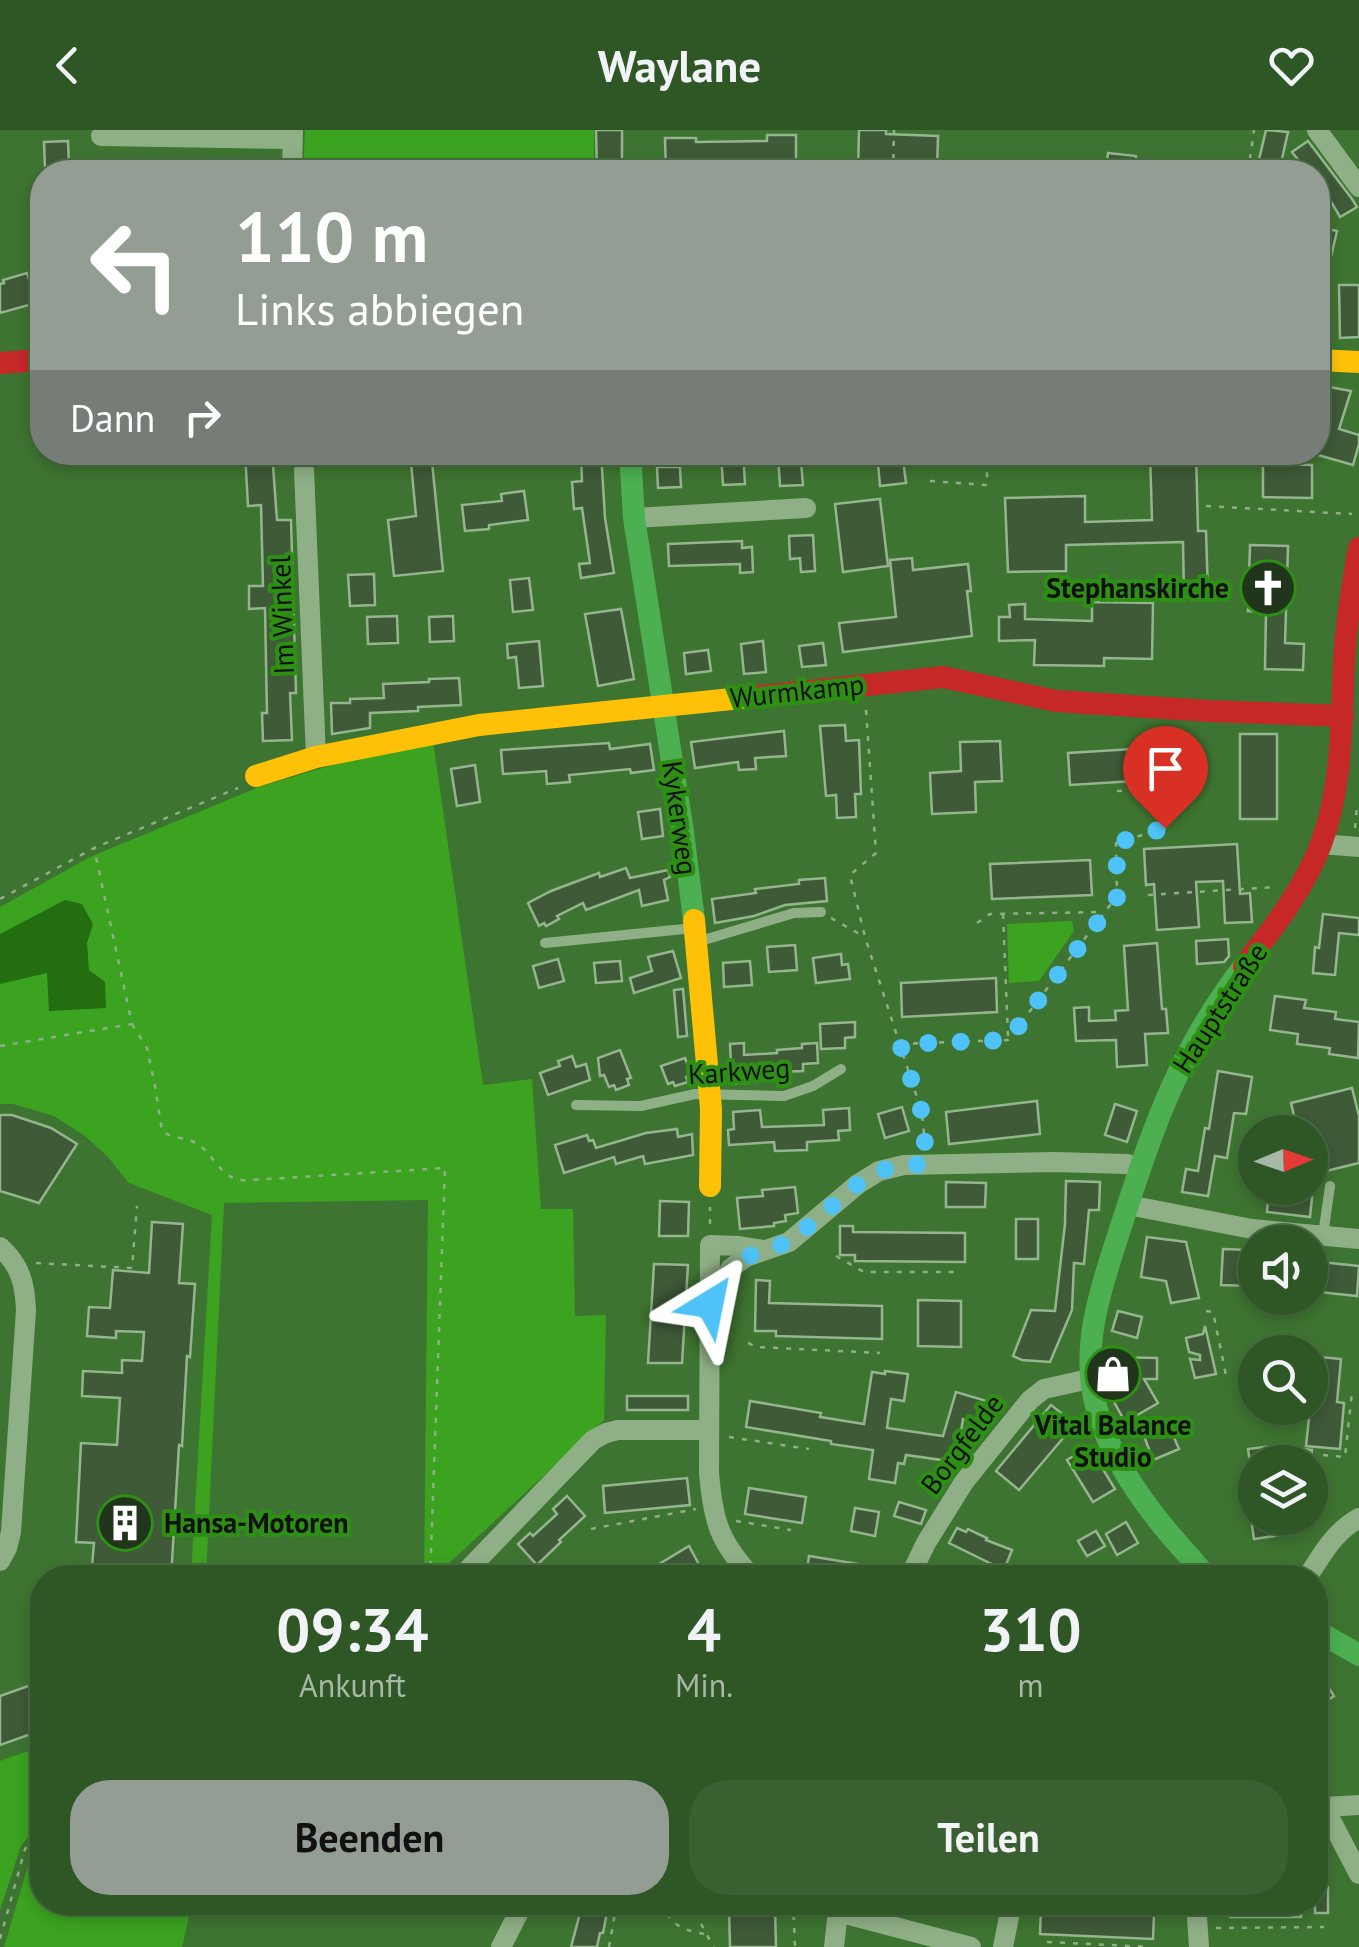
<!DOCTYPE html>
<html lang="de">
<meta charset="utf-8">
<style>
:root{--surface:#2e5725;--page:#3a6032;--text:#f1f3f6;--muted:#a7b8a7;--line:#496d42;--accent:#939d94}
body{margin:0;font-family:"PT Sans",sans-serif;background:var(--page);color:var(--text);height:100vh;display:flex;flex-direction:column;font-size:38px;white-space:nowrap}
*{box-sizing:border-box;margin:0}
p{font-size:32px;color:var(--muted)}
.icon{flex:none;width:55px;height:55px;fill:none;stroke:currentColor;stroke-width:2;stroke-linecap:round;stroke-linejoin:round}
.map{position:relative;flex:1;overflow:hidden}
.sheet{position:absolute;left:30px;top:1435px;width:1298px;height:350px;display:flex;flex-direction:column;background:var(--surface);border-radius:40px;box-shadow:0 5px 15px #0003,0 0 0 2px var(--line)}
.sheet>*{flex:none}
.guide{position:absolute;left:30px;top:30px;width:1300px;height:305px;border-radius:40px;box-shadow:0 5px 15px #0003,0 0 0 2px var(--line);background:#939d94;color:#fff;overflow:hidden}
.needle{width:65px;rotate:88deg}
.fabs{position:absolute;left:1238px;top:985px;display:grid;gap:20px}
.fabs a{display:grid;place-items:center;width:90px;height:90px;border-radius:50%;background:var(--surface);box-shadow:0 5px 15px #0003,0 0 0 2px var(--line);font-size:50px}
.pin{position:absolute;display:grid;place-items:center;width:85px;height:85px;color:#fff;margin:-102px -42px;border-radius:50% 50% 50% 0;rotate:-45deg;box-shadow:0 0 10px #0007}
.pin .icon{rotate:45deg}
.me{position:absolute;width:110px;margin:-55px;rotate:35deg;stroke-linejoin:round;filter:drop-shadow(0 0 8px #0008)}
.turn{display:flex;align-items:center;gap:35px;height:210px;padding:0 40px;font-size:45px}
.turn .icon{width:130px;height:130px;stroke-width:2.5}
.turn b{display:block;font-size:70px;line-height:85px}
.then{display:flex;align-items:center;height:95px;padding:0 40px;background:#0003;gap:20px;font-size:38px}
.eta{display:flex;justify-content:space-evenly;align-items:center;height:170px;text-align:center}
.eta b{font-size:60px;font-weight:700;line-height:70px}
.primary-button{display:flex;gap:20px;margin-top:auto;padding:20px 40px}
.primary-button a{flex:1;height:115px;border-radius:40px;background:var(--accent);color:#111;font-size:40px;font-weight:700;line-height:115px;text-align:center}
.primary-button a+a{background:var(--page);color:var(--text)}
header{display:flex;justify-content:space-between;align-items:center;height:130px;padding:0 40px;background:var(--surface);font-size:45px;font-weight:700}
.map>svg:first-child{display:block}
.green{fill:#3ba320}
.water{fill:#226e10}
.building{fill:#3e5a37;stroke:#95b58e;stroke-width:2.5}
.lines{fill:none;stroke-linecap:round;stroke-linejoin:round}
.path{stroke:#8fb086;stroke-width:2.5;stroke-dasharray:5 8;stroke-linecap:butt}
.lane{stroke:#8fb086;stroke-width:10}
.street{stroke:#8fb086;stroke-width:20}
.fast{stroke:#4caf50;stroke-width:22}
.slow{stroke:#ffc107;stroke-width:22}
.jam{stroke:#c62828;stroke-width:22}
.route{stroke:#4fc3f7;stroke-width:18;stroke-dasharray:0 32.4}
.labels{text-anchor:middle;stroke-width:8;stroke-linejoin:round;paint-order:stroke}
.poi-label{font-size:28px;font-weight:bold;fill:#111;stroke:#2d9015;text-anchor:end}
.street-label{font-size:28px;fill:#111;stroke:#2d9015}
</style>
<header><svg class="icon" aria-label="back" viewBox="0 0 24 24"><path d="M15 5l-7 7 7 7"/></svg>Waylane<svg class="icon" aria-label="heart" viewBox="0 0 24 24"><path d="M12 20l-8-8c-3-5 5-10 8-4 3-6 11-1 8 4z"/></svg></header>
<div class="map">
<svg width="1359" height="1817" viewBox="0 0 1359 1817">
<rect width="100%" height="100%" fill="#3e7431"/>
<g class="green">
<path d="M305,0H594V42H303Z"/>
<path d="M433,611L483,955L532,949L541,1079H573L575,1186L606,1185L604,1290L434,1447H424L428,1070L224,1073L206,1447H191L212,1085L129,1053L108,1027L85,1006L54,986L13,974H0V777L90,727L259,657L336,634Z"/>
<path d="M1072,791L1074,801L1039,851L1009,853L1007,794Z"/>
<path d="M42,1616V1690L21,1716L0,1780V1631Z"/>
<path d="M42,1712V1772L192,1773L182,1817H4L30,1729Z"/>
</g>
<path class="water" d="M65,770L82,774L93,794L87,813L89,840L105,852L106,878L49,881L47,843L0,854V804Z"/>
<g class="building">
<path d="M596,0H622V42H597Z"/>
<path d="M859,0H886V4L938,6L937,42H858Z"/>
<path d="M1266,0L1288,2L1279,42L1257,38Z"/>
<path d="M767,5H796V42H666L665,8H696V12L767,11Z"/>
<path d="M68,11L69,37H45L44,12Z"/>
<path d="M1308,11L1352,69L1357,77L1340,87L1326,63L1318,69V42H1308L1292,22Z"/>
<path d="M1108,23L1136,26L1135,42H1106Z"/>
<path d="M1318,97L1337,101L1323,161H1318Z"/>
<path d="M27,143L36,173L0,183V154L4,153L3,150Z"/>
<path d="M1339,155H1359V207L1340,208Z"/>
<path d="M1318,255L1351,261L1339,299L1359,305V314L1353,335L1318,325Z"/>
<path d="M245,322H272L277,390H291L296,563H290L292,610L263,611L262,583H267L265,478L249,479V456H263L261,375L248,376Z"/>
<path d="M410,322H431L443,441L394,446L388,390L416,386Z"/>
<path d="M581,322H601L605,388L614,443L581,448L579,434L590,433L582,378L574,379L572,352L582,351Z"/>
<path d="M721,322H743L745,354L723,355Z"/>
<path d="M877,322H902L906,353L880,356Z"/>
<path d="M1150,322H1196L1198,401H1206L1208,465H1184L1183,412L1066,415V441L1008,442L1005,368L1085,366V392L1152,390Z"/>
<path d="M793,324L794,332H801L803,355L780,356L778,325Z"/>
<path d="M1263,334L1312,335V368L1263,367Z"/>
<path d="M657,337H680L681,357L658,358Z"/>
<path d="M524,361L528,390L489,395V399L465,401L462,375L502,371L501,364Z"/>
<path d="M880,369L888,436L843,442L835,374Z"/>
<path d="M813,405L815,441L801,442L800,428L790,429L789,406Z"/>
<path d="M742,411V418L752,417L753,442L740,443V434L669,436L668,414Z"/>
<path d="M1250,415L1288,416L1285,513L1304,514L1303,540L1265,539L1266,482L1248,481Z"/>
<path d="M912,428L913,440L968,434L971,461H967L972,506L843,522L839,493L896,487L890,430Z"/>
<path d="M374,444L375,475L350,476L348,445Z"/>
<path d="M529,448L533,480L513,482L510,450Z"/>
<path d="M1092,472L1153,473L1152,529L1104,528V536L1034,535L1035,510L999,511V487H1010L1009,475L1025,474V489L1092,491Z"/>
<path d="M621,479L634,549L598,556L585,484Z"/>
<path d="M397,486L398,513L368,514L367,487Z"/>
<path d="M453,486L454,511L430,512L429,487Z"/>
<path d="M539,511L543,556L519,558L516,527L508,528L507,514Z"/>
<path d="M763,511L766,542L744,544L741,514Z"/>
<path d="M823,513L826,535L802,537L799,516Z"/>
<path d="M708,520L711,541L686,544L684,523Z"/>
<path d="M459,548L461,575L418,577V581L370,583V598L332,604L331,573H350V569L384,568L383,554L429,552V549Z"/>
<path d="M845,595L846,611L859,610L861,664H855L856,687L837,688L836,665L826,666L820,596Z"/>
<path d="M784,601L786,626L755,628L756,639L739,640L738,632L695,638L691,612Z"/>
<rect x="1240" y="604" width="37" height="85"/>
<path d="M1000,611L1002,651L975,652L976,682L932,684L930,643L961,641L960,612Z"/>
<path d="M609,613L610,619L650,614L654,640L631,643L630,639L569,645L570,652L547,654L546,641L503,644L501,620Z"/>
<path d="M1166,617L1167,649L1070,655L1068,623Z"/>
<path d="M475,635L480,672L457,676L451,639Z"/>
<path d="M660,679L663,706L642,709L638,682Z"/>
<path d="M1237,714L1240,764L1250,763L1252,792L1225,793L1223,751L1196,752L1199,797L1157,800L1154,754L1146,755L1144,719Z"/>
<path d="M1090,730L1092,765L992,769L990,734Z"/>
<path d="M626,738L630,748L668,740L670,747L664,750L668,770L642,776L639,760L586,780L583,773L557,786L559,789L546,796L544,793L539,796L528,773L551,761L599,743L600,747Z"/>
<path d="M825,748L827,771L785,775L754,786L715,793L712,769L756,763L755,759L799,754V750Z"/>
<path d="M1323,784L1359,788V805L1339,803L1335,845L1313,843L1315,817L1319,818Z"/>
<path d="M1228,809L1229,826L1224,832L1197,834L1196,811Z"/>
<path d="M1157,813L1162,879H1166L1168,903L1145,904L1147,935L1117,937L1116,910L1076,911L1074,878L1089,877V891L1116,890L1115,881L1128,880L1124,816Z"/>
<path d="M795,815L797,840L769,842L767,817Z"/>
<path d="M673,821L681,848L634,863L630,848L652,841L648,827Z"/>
<path d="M841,824L842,835L848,834L850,849L816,853L813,828Z"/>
<path d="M558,829L564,851L539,858L533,836Z"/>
<path d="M620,831L622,851L596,853L594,833Z"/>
<path d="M750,831L752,855L724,857L723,833Z"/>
<path d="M996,848L997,882L902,887L901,853Z"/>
<path d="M683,859L687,906L678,907L674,860Z"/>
<path d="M1275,866L1306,870L1304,878L1336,882L1335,889L1359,892L1358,928L1329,924L1330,918L1297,914L1298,904L1270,900Z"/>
<path d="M855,892V907L845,908V918L821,919L820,894Z"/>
<path d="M744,913V925L777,923V920L802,918V914L817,913L818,933L803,934V941L758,943V947H746V953L732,954L730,914Z"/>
<path d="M620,920L631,948L627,949L629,955L616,960L614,955L609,957L604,945L600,946L598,928Z"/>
<path d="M572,926L576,937L586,934L590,950L548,965L540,943L560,936L558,931Z"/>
<path d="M685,928L690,942V945L686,947L688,952L675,956L673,952L668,954L661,936Z"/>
<path d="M1218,941L1252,947L1246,984L1234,983L1227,1028L1215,1026L1208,1066L1182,1062L1186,1039L1198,1041L1205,998L1209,999Z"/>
<path d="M1352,958L1359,986V1033L1310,1045V994L1297,998L1291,973Z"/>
<path d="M1037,971L1040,1004L949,1014L946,982Z"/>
<path d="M1115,974L1137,981L1127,1012L1105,1005Z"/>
<path d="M902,977L909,1001L885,1008L878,984Z"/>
<path d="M849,978L850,1000L838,1001L839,1010L807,1012V1020L775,1021L774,1012L729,1015L728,1000L734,999L733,982L760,980L762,997L824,995L823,980Z"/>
<path d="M0,985H12L51,998L77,1014L39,1073L0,1061Z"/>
<path d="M677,999L678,1007L692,1004L693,1025L645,1034L643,1026L616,1034L614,1027L564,1043L555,1015L587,1005L589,1011L593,1010L596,1018L646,1003Z"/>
<path d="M1066,1051L1100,1052L1099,1080H1089L1084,1134L1074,1133L1072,1180L1050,1232L1022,1230L1013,1226L1031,1180L1055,1181L1065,1094Z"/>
<path d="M946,1052L986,1053L985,1077H946Z"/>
<path d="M795,1057L798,1083L785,1085L786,1091L774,1093V1096L740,1099L737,1068L763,1066L762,1060Z"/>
<path d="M1269,1058H1313L1310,1087L1267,1082Z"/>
<path d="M660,1071L689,1072L688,1106H659Z"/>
<rect x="1016" y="1089" width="22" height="40"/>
<path d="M152,1092L183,1094L179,1153L195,1154L190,1227L187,1226L182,1316L179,1315L171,1448H91L94,1413L76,1412L81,1313L117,1315L120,1268L82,1266L83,1241L122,1243V1230L142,1231L144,1202L116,1201V1208L87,1206L89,1177L110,1178L113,1140L149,1143Z"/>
<path d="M840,1096H853V1102L965,1103V1132L855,1131V1125H840Z"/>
<path d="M1147,1107L1186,1112L1199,1168L1171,1173L1166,1151L1141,1147Z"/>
<path d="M1223,1119L1251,1120L1250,1156L1221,1155Z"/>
<path d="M1321,1132L1359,1136L1357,1166L1319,1162Z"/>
<path d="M654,1134L688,1135L682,1233H648Z"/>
<path d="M756,1150L770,1151L769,1173L882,1176V1209L776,1206V1201H755Z"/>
<path d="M918,1170L961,1171V1217L918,1216Z"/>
<path d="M1118,1181L1142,1187L1137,1208L1112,1201Z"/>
<path d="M1205,1196L1216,1244L1195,1248L1190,1229L1200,1230V1225L1189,1222L1186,1208L1203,1204Z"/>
<path d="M1310,1226L1341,1229L1337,1272L1344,1273L1340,1319L1306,1316L1310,1278Z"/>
<path d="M1109,1227L1157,1228V1249H1144L1158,1273L1125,1292L1112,1268L1108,1253Z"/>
<path d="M885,1241L908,1244L904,1271L891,1269L887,1298L943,1306L956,1262L990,1272L983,1295L963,1289L956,1332L906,1325L904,1334L898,1333L895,1353L869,1349L873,1320L831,1314V1311L746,1297L750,1271L821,1283L820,1287L864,1294L872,1242L885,1244Z"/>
<rect x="627" y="1266" width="61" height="14"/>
<path d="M1051,1275L1075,1294L1019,1360L996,1341Z"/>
<path d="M1169,1296L1179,1319L1153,1330L1144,1306Z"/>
<path d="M1280,1315V1317L1312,1320L1311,1332H1250L1248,1319Z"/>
<path d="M1085,1319L1089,1328L1095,1326L1115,1359L1093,1372L1067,1330Z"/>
<path d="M687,1348L690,1375L605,1383L603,1356Z"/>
<path d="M749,1358L806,1367L802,1393L745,1384Z"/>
<path d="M567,1366L585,1386L559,1410L561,1412L537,1435L518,1414L530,1403L533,1406L557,1384L553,1379Z"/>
<path d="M899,1372L926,1380L921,1394L894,1386Z"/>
<path d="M855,1378L879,1382L875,1406L851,1401Z"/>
<path d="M1251,1388H1286L1288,1404L1254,1409Z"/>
<path d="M1126,1392L1138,1413L1117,1425L1106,1404Z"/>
<path d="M957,1398L966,1402L968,1399L987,1408L986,1410L1012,1420L1004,1440L949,1413Z"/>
<path d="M1096,1401L1105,1416L1087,1426L1078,1411Z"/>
<path d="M689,1416L702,1440L689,1448H636Z"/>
<path d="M809,1426L895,1440L894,1448H806Z"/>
<path d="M1315,1536L1334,1566L1315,1578Z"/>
<path d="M42,1551V1600L0,1615V1566Z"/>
<rect x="1315" y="1757" width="13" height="26"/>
<path d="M583,1772H609L603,1803H600L597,1817H571Z"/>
<rect x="1230" y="1772" width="71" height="15"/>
<path d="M775,1777L776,1817H730L729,1778Z"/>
<path d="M1041,1778L1154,1783L1153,1809L1040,1804Z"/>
</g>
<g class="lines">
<g class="path">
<path d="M893,42L894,0"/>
<path d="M1248,42L1254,0"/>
<path d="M930,351L987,355V322"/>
<path d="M1206,376L1352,384"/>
<path d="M866,580L876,723L850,745L865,807L922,983L925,1014"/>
<path d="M1117,661L1178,657"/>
<path d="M1355,698L1357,676"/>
<path d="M1148,765L1275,757"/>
<path d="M0,769L94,718L238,658"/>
<path d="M1003,784L1008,906"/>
<path d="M831,788L863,806"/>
<path d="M977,793L990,784L1103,782"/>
<path d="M132,894L147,918L155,956L162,1001C171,1008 181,1007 192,1011C211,1019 217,1043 236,1049C241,1051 247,1050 252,1050L445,1038L430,1448"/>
<path d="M900,914L1008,910L1117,766L1116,713L1165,698L1185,641L1183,601"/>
<path d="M0,916L132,894L94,718"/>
<path d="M710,1094V1077"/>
<path d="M836,1126L864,1142H962"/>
<path d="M36,1133L132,1138L137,1076"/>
<path d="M1206,1181L1213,1182L1226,1245"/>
<path d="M748,1213L757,1217L880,1223"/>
<path d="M729,1307L809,1319"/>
<path d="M1323,1325L1345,1327L1352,1262"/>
<path d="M736,1391L791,1400"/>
<path d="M591,1399L696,1379"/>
<path d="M706,1448L722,1438"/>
<path d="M661,1772C671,1795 681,1800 705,1804"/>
<path d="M687,1772C699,1786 704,1802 714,1817"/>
<path d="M793,1772L795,1817"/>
<path d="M805,1772L817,1782"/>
<path d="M918,1784L920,1772"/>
<path d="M1216,1798L1324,1797"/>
<path d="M0,1809L25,1719L42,1698"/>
<path d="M1047,1812L1151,1817"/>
<path d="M609,1817L617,1772"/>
</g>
<g class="lane">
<path d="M697,812L794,783L821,782"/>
<path d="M545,813L694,798"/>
<path d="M576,975L641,976L695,964L784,966L813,956L841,939"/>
<path d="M1323,1105L1330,1056"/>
</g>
<g class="street">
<path d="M1317,0L1359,57"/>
<path d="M101,6L292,9"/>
<path d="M292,42L293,0"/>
<path d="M304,340L316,627"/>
<path d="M634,388L806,378"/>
<path d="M1321,714L1359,717"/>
<path d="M1128,1075L1252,1099L1359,1109"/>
<path d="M0,1117C20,1135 25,1153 26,1180L11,1402L7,1418L0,1431"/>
<path d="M709,1174L731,1138L746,1127L789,1112L858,1054L879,1041L904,1035L1054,1032L1127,1034L1139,1038"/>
<path d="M460,1448L593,1310L606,1303L618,1300H709"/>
<path d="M753,1448C719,1412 713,1391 709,1343L710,1115L739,1116L763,1120"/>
<path d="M909,1448L926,1413L964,1352L1030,1270L1044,1259L1089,1249"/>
<path d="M1307,1448C1322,1424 1334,1402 1359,1388"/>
<path d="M1315,1660L1359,1744"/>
<path d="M1325,1677L1359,1675"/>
<path d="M494,1772L521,1779"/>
<path d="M1196,1772L1199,1817"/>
<path d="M838,1782L971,1817"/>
<path d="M501,1817L524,1772"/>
<path d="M834,1817L839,1772"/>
<path d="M1003,1817L1012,1772"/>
</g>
<g class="fast">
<path d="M630,322L634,388L683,702L694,790"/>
<path d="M1207,1448C1195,1431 1180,1417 1167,1401C1137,1365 1108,1322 1096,1276C1079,1212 1104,1150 1123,1090C1155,992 1180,919 1244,836"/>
<path d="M1315,1500L1359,1525"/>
</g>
<g class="slow">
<path d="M1318,230L1359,232"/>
<path d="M256,646L316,627L479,595L751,567"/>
<path d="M694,790L711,979L710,1056"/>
</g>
<g class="jam">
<path d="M0,233L42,230"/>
<path d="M751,567L943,547L1056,571L1209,581L1343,586"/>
<path d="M1244,836C1273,798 1304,759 1321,714C1343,655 1341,593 1344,532C1346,494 1352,456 1359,418"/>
</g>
</g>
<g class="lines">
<path class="route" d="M710,1174L732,1138L746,1127L790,1112L858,1054L879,1041L904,1035L927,1034L922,983L900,914L1008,910L1118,766L1116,713L1165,698"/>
</g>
<defs>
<g id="church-disc" transform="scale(2.875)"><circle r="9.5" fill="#21341c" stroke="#2d9015"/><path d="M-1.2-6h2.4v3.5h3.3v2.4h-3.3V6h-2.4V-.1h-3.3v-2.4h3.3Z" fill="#fff"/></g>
<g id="shop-disc" transform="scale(2.875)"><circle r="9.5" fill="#21341c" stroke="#2d9015"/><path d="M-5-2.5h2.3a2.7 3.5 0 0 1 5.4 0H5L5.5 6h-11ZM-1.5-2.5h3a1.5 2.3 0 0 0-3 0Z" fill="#fff"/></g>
<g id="building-disc" transform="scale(2.875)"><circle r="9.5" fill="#21341c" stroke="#2d9015"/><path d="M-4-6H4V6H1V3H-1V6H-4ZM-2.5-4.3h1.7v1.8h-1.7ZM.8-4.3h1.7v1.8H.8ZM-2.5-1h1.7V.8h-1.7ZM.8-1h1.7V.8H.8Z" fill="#fff"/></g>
</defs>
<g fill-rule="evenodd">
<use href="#church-disc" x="1268" y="458"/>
<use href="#shop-disc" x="1113" y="1244"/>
<use href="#building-disc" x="125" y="1393"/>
</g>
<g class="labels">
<g class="poi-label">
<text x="1229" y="468">Stephanskirche</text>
<text x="1113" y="1305" text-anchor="middle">Vital Balance<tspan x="1113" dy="32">Studio</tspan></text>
<text x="164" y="1403" text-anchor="start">Hansa-Motoren</text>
</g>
<g class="street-label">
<text transform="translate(282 485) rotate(-92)" y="10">Im Winkel</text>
<text transform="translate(797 561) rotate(-6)" y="10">Wurmkamp</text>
<text transform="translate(680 688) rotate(82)" y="10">Kykerweg</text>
<text transform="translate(1220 878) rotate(-57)" y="10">Hauptstraße</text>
<text transform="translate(739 941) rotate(-4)" y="10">Karkweg</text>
<text transform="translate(962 1314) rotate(-53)" y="10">Borgfelde</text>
</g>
</g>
</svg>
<div class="fabs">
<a><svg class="needle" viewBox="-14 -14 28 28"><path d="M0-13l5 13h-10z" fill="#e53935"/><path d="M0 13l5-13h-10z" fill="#a7b8a7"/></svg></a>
<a><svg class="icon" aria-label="sound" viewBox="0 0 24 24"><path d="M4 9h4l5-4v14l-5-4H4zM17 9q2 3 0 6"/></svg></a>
<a><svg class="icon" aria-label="search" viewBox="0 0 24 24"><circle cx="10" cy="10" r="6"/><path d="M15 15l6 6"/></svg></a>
<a><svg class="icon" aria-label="layers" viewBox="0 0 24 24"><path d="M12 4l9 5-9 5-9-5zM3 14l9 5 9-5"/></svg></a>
</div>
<div class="pin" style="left:1165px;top:698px;background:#d93025"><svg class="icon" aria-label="arrive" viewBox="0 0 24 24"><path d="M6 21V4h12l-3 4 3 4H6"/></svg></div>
<svg class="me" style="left:710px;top:1174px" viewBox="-20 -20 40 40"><path d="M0-17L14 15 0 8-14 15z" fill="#4fc3f7" stroke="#fff" stroke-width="4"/></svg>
<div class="guide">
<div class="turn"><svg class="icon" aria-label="left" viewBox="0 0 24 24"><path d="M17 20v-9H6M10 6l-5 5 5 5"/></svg><div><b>110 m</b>Links abbiegen</div></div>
<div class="then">Dann<svg class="icon" aria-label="right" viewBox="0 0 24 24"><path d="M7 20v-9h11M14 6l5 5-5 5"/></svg></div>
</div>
<section class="sheet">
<div class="eta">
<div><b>09:34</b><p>Ankunft</p></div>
<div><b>4</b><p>Min.</p></div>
<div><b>310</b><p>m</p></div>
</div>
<div class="primary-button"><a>Beenden</a><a>Teilen</a></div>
</section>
</div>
